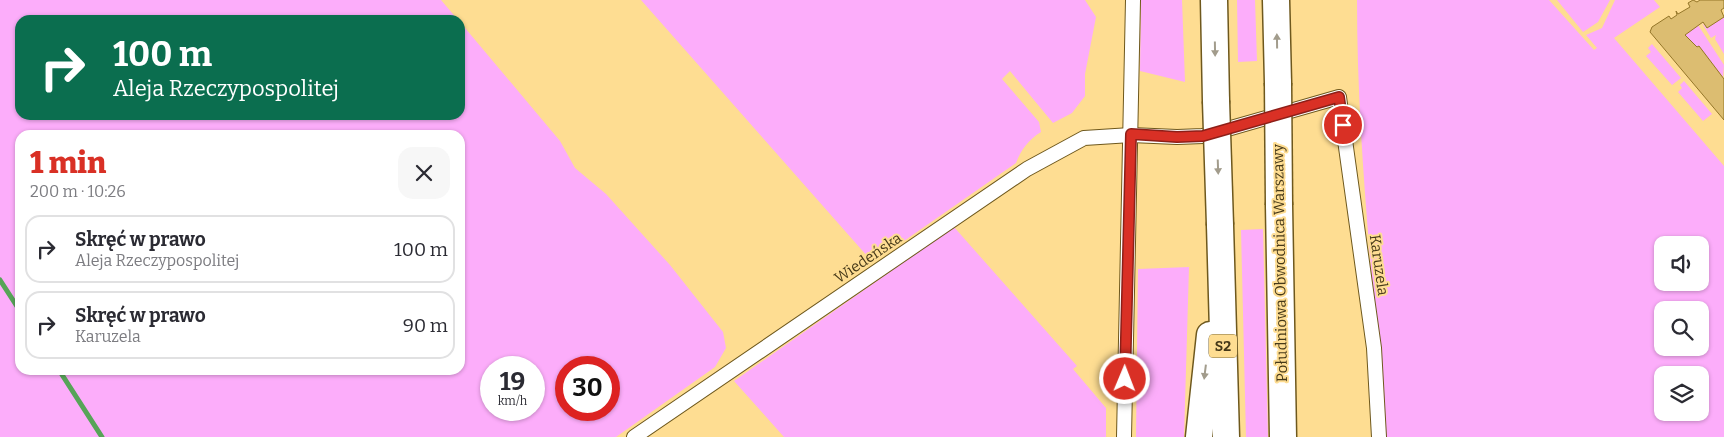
<!DOCTYPE html>
<html lang="pl">
<meta charset="utf-8">
<style>
:root{--surface:#fff;--page:#f7f7f7;--text:#2b2b33;--muted:#7c7c81;--line:#e1e1e2;--accent:#d93025}
body{margin:0;font-family:Bitter,serif;background:var(--page);color:var(--text);height:100vh;display:flex;flex-direction:column;font-size:19px;white-space:nowrap}
*{box-sizing:border-box;margin:0}
p{font-size:16px;color:var(--muted)}
.icon{flex:none;width:28px;height:28px;fill:none;stroke:currentColor;stroke-width:2;stroke-linecap:round;stroke-linejoin:round}
.map{position:relative;flex:1;overflow:hidden}
.details{position:absolute;left:15px;top:130px;width:450px;height:245px;display:flex;flex-direction:column;background:var(--surface);border-radius:15px;box-shadow:0 1px 4px #0004}
.details>*{flex:none}
.guide{position:absolute;left:15px;top:15px;width:450px;height:105px;border-radius:15px;box-shadow:0 1px 4px #0004;background:#0b6e4f;color:#fff;overflow:hidden}
.buttons{position:absolute;left:1654px;top:236px;display:grid;gap:10px}
.buttons a{display:grid;place-items:center;width:55px;height:55px;border-radius:10px;background:var(--surface);box-shadow:0 1px 4px #0004;font-size:25px}
.speed{position:absolute;left:480px;top:356px;display:flex;gap:10px;font-size:25px;font-weight:700;text-align:center}
.speed>*{display:grid;place-content:center;width:65px;height:65px;border-radius:50%;background:var(--surface);box-shadow:0 1px 4px #0004;line-height:1}
.speed small{font-size:12px;font-weight:400}
.speed .limit{border:8px solid #d22;background:#fff;color:#111}
.pin{position:absolute;display:grid;place-items:center;width:42px;height:42px;color:#fff;margin:-21px;border:2px solid #fff;border-radius:50%;box-shadow:0 1px 5px #0007}
.me{position:absolute;width:55px;margin:-28px;rotate:1deg;stroke-linejoin:round;filter:drop-shadow(0 0 4px #0008)}
.turn{display:flex;align-items:center;gap:18px;height:105px;padding:0 15px;font-size:22px}
.turn .icon{width:65px;height:65px;stroke-width:2.5}
.turn b{display:block;font-size:35px;line-height:42px}
.round{display:grid;place-items:center;flex:none;width:52px;height:52px;border-radius:15px;background:var(--page)}
.overview{display:flex;align-items:center;justify-content:space-between;height:85px;padding:0 15px}
h1{font-size:30px;font-weight:800;line-height:38px;color:var(--accent)}
ul{padding:0;list-style:none}
li{display:flex;align-items:center;gap:15px;height:68px;margin:0 10px 8px;padding:0 5px;border:2px solid var(--line);border-radius:15px}
li div{flex:1}
li b{display:block;font-size:19px}
li em{font-style:normal}
.map>svg:first-child{display:block}
.green{fill:#fcadfa;fill-rule:evenodd}
.lines{fill:none;stroke-linecap:round;stroke-linejoin:round}
.stream{stroke:#57a458;stroke-width:5}
.building{fill:#dcbd71;stroke:#947629}
.minor-casing{stroke:#6e581d;stroke-width:16}
.motorway-casing{stroke:#6e581d;stroke-width:29}
.minor{stroke:#fff;stroke-width:14}
.motorway{stroke:#fff;stroke-width:26}
.motorway-bridge-casing{stroke:#6e581d;stroke-width:29;stroke-linecap:butt}
.motorway-bridge{stroke:#fff;stroke-width:26}
.oneway{fill:#a29c8c}
.route-casing{stroke:#8d1f18;stroke-width:12}
.route{stroke:#d93025;stroke-width:9}
.labels{text-anchor:middle;stroke-width:4;stroke-linejoin:round;paint-order:stroke}
.shield{fill:#fedd92;stroke:#7c6a3d;stroke-width:1}
.shield-label{font-size:14px;font-weight:bold;fill:#453818}
.street-label{font-size:15px;fill:#453818;stroke:#fedd92}
</style>
<div class="map">
<svg width="1724" height="437" viewBox="0 0 1724 437">
<rect width="100%" height="100%" fill="#fedd92"/>
<g class="green">
<path d="M0,0H441L458,20H20V115H460V22L560,141L575,168L606,194L670,265L723,332L726,348L715,367L616,437H0ZM20,135H460V370H20ZM491,368H534V410H491ZM566,368H609V410H566Z"/>
<path d="M641,0H1085L1096,17L1085,74V96L1072,113L1053,123L1010,71L1002,79L1039,122L1041,132C1028,140 1021,150 1016,163L891,250L868,257Z"/>
<path d="M1141,0H1182L1185,82L1140,71Z"/>
<path d="M1237,0H1255L1257,61L1238,62Z"/>
<path d="M1357,0H1549L1594,50L1597,48L1586,35L1602,28L1615,0H1654L1660,7L1614,38L1724,166V437H1386C1374,292 1357,146 1357,0ZM1662,245H1700V282H1662ZM1662,310H1700V348H1662ZM1662,375H1700V412H1662Z"/>
<path d="M1557,0H1610L1598,22L1583,32Z"/>
<path d="M1724,17V54L1715,39L1716,35L1711,38L1702,23L1707,28Z"/>
<path d="M1698,25L1724,65L1723,77L1699,46L1697,47L1685,35Z"/>
<path d="M1652,44L1681,78L1672,85L1646,56L1651,52L1648,48Z"/>
<path d="M1684,81L1712,114L1703,121L1678,92L1682,88L1680,85Z"/>
<path d="M954,227L1077,366L1073,369L1106,408V437H784L734,381Z"/>
<path d="M1263,229L1268,437H1246L1241,230Z"/>
<path d="M1189,267L1184,437H1136L1138,269Z"/>
</g>
<g class="lines">
<g class="stream">
<path d="M0,280L20,311"/>
<path d="M59,370L102,437"/>
</g>
</g>
<path class="building" d="M1693,0L1697,2L1700,0H1724V8L1721,10L1724,17L1707,28L1703,22L1685,35L1697,47L1699,46L1724,79V120L1650,32L1652,27L1669,16L1671,19L1677,15L1676,11L1678,14L1690,7L1688,3Z"/>
<g class="lines">
<g class="minor-casing">
<g id="minor">
<path d="M634,437L1027,169L1084,138L1131,135L1177,137L1203,136L1339,97L1374,348L1379,437"/>
<path d="M1124,437L1133,0"/>
</g>
</g>
<g class="motorway-casing">
<g id="motorway">
<path d="M1214,0L1216,101"/>
<path d="M1276,0L1278,83"/>
<path d="M1279,205L1283,437"/>
<path d="M1220,225L1226,437"/>
<path d="M1199,437L1210,335"/>
</g>
</g>
<use href="#minor" class="minor"/>
<use href="#motorway" class="motorway"/>
<g class="motorway-bridge-casing">
<g id="motorway-bridge">
<path d="M1278,83L1279,205"/>
<path d="M1216,101L1220,225"/>
</g>
</g>
<use href="#motorway-bridge" class="motorway-bridge"/>
</g>
<defs><path id="oneway-solid" d="M-6-.8H1V-3.2L6.5 0L1 3.2V.8H-6Z" transform="scale(1.25)"/></defs>
<g class="oneway">
<use href="#oneway-solid" transform="translate(1277 41) rotate(-91)"/>
<use href="#oneway-solid" transform="translate(1215 49) rotate(89)"/>
<use href="#oneway-solid" transform="translate(1218 167) rotate(88)"/>
<use href="#oneway-solid" transform="translate(1205 372) rotate(97)"/>
</g>
<g class="lines">
<g class="route-casing">
<path id="route" d="M1125,379L1131,134L1177,137L1203,136L1339,97L1343,125"/>
</g>
<use href="#route" class="route"/>
</g>
<g class="labels">
<rect class="shield" x="1209" y="334.5" width="28" height="23" rx="4"/>
<g class="shield-label">
<text x="1223" y="351">S2</text>
</g>
<g class="street-label">
<text transform="translate(868 258) rotate(-34)" y="5">Wiedeńska</text>
<text transform="translate(1280 263) rotate(-91)" y="5">Południowa Obwodnica Warszawy</text>
<text transform="translate(1379 265) rotate(82)" y="5">Karuzela</text>
</g>
</g>
</svg>
<div class="buttons">
<a><svg class="icon" aria-label="sound" viewBox="0 0 24 24"><path d="M4 9h4l5-4v14l-5-4H4zM17 9q2 3 0 6"/></svg></a>
<a><svg class="icon" aria-label="search" viewBox="0 0 24 24"><circle cx="10" cy="10" r="6"/><path d="M15 15l6 6"/></svg></a>
<a><svg class="icon" aria-label="layers" viewBox="0 0 24 24"><path d="M12 4l9 5-9 5-9-5zM3 14l9 5 9-5"/></svg></a>
</div>
<div class="speed"><div>19<small>km/h</small></div><div class="limit">30</div></div>
<div class="pin" style="left:1343px;top:125px;background:#d93025"><svg class="icon" aria-label="arrive" viewBox="0 0 24 24"><path d="M6 21V4h12l-3 4 3 4H6"/></svg></div>
<svg class="me" style="left:1125px;top:379px" viewBox="-20 -20 40 40"><circle r="17" fill="#d93025" stroke="#fff" stroke-width="3"/><path d="M0-11L8 9 0 5-8 9z" fill="#fff"/></svg>
<div class="guide">
<div class="turn"><svg class="icon" aria-label="right" viewBox="0 0 24 24"><path d="M7 20v-9h11M14 6l5 5-5 5"/></svg><div><b>100 m</b>Aleja Rzeczypospolitej</div></div>
</div>
<section class="details">
<div class="overview"><div><h1>1 min</h1><p>200 m · 10:26</p></div><a class="round"><svg class="icon" aria-label="close" viewBox="0 0 24 24"><path d="M6 6l12 12M18 6L6 18"/></svg></a></div>
<ul>
<li><svg class="icon" aria-label="right" viewBox="0 0 24 24"><path d="M7 20v-9h11M14 6l5 5-5 5"/></svg><div><b>Skręć w prawo</b><p>Aleja Rzeczypospolitej</p></div><em>100 m</em></li>
<li><svg class="icon" aria-label="right" viewBox="0 0 24 24"><path d="M7 20v-9h11M14 6l5 5-5 5"/></svg><div><b>Skręć w prawo</b><p>Karuzela</p></div><em>90 m</em></li>
</ul>
</section>
</div>
